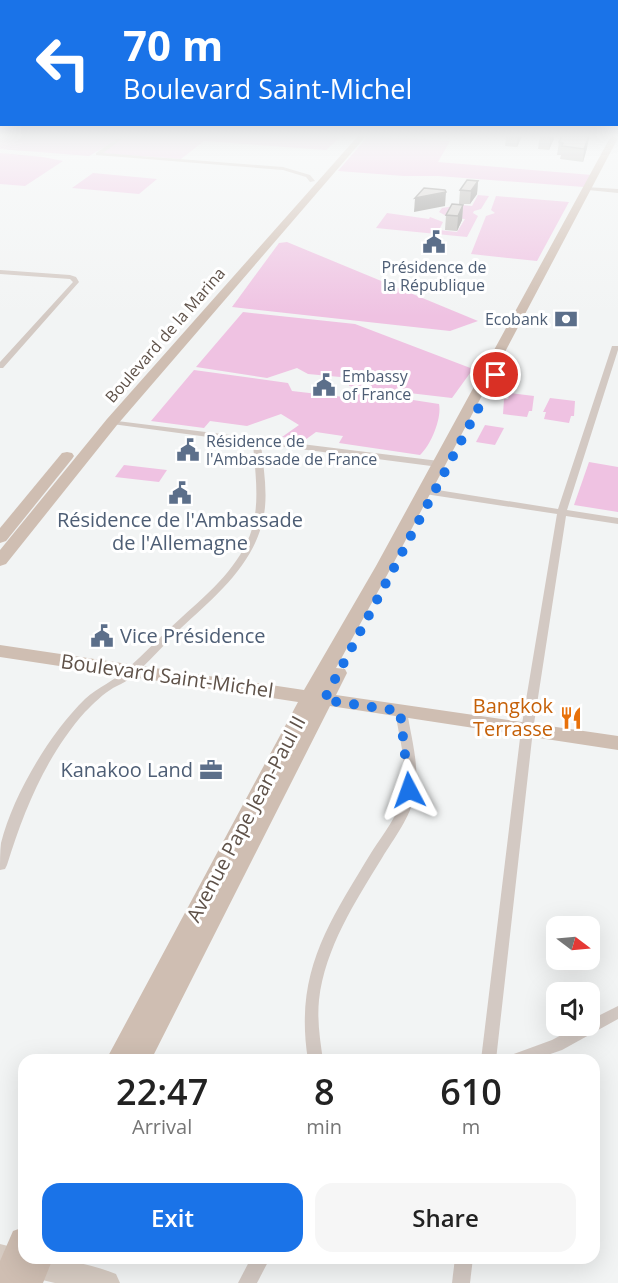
<!DOCTYPE html>
<meta charset="utf-8">
<style>
:root{--surface:#fff;--page:#f6f6f6;--text:#222;--muted:#767676;--accent:#1a73e8}
body{margin:0;font-family:"Open Sans",sans-serif;background:var(--page);color:var(--text);height:100vh;display:flex;flex-direction:column;font-size:22px;white-space:nowrap}
*{box-sizing:border-box;margin:0}
p{font-size:20px;color:var(--muted)}
.icon{flex:none;width:33px;height:33px;fill:none;stroke:currentColor;stroke-width:2;stroke-linecap:round;stroke-linejoin:round}
.map{position:relative;flex:1;overflow:hidden}
.panel{position:absolute;left:18px;top:1054px;width:582px;height:210px;display:flex;flex-direction:column;background:var(--surface);border-radius:18px;box-shadow:0 6px 24px #0002}
.panel>*{flex:none}
.banner{position:absolute;left:0px;top:0px;width:618px;height:126px;box-shadow:0 6px 24px #0002;background:#1a73e8;color:#fff;overflow:hidden}
.needle{width:39px;rotate:106deg}
.fabs{position:absolute;left:546px;top:916px;display:grid;gap:12px}
.fabs a{display:grid;place-items:center;width:54px;height:54px;border-radius:12px;background:var(--surface);box-shadow:0 6px 24px #0002;font-size:30px}
.pin{position:absolute;display:grid;place-items:center;width:51px;height:51px;color:#fff;margin:-26px;border:3px solid #fff;border-radius:50%;box-shadow:0 2px 6px #0007}
.me{position:absolute;width:66px;margin:-33px;rotate:356deg;stroke-linejoin:round;filter:drop-shadow(0 0 4px #0008)}
.turn{display:flex;align-items:center;gap:21px;height:126px;padding:0 24px;font-size:27px}
.turn .icon{width:78px;height:78px;stroke-width:2.5}
.turn b{display:block;font-size:42px;line-height:51px}
.eta{display:flex;justify-content:space-evenly;align-items:center;height:102px;text-align:center}
.eta b{font-size:36px;font-weight:600;line-height:42px}
.cta{display:flex;gap:12px;margin-top:auto;padding:12px 24px}
.cta a{flex:1;height:69px;border-radius:18px;background:var(--accent);color:#fff;font-size:24px;font-weight:600;line-height:69px;text-align:center}
.cta a+a{background:var(--page);color:var(--text)}
.map>svg:first-child{display:block}
.green{fill:#efc2e2}
.lines{fill:none;stroke-linecap:round;stroke-linejoin:round}
.street{fill:#d3c9c3;fill-rule:evenodd}
.secondary{fill:#d7ccc3;fill-rule:evenodd}
.primary{fill:#cfbeb2;fill-rule:evenodd}
.wall{fill:#b6b3af}
.shaded-wall{fill:#94928f}
.building{fill:#d4d0cc;stroke:#94928f;stroke-width:1.5}
.route{stroke:#1a73e8;stroke-width:10;stroke-dasharray:0 18}
.labels{text-anchor:middle;stroke-width:6;stroke-linejoin:round;paint-order:stroke}
.far-service-label{font-size:16px;fill:#4e5e75;stroke:#fff;text-anchor:start}
.far-street-label{font-size:16px;fill:#5f5249;stroke:#fff}
.service-label{font-size:20px;fill:#4e5e75;stroke:#fff}
.street-label{font-size:20px;fill:#5f5249;stroke:#fff}
.food-label{font-size:20px;fill:#c56008;stroke:#fff;text-anchor:end}
</style>
<div class="map">
<svg width="618" height="1283" viewBox="0 0 618 1283">
<rect width="100%" height="100%" fill="#f2f4f4"/>
<g class="green">
<path d="M0,136H124L89,156L0,149Z"/>
<path d="M126,136H332L340,137L326,150L204,141L181,159L100,153Z"/>
<path d="M368,136L450,141L438,162L592,175L584,187L438,176H404L338,171Z"/>
<path d="M0,153L43,157L63,161L25,186L0,184Z"/>
<path d="M93,173L157,179L139,194L72,188Z"/>
<path d="M478,195L489,196L481,209L474,211L473,213L478,216L467,237L376,228L387,213L429,219L430,217L443,222L439,230L457,232L465,219L450,218L439,212L442,208L461,205L472,206Z"/>
<path d="M496,196L569,202L537,261L471,254L486,216L495,213L491,210Z"/>
<path d="M287,242L478,321L450,331L232,307L279,243Z"/>
<path d="M243,312L355,324L473,369L452,398L349,386L351,378L308,374L297,368L267,378L196,367Z"/>
<path d="M194,370L288,383L292,391L344,397L348,390L439,404C442,418 431,445 420,455L339,443L343,436L316,432L305,440L282,437L299,425L281,414L247,426L210,421L204,428L151,421Z"/>
<path d="M510,393L534,396L532,411H529L527,417L503,414L504,399H508Z"/>
<path d="M550,398L575,401L574,416H571L569,423L544,419L546,412H543Z"/>
<path d="M485,425L504,428L495,445L476,442Z"/>
<path d="M589,462L618,467V512L574,505Z"/>
<path d="M124,465L167,470L159,482L115,477Z"/>
</g>
<g class="lines">
<g class="street">
<path d="M121,136H126L103,153L283,167L310,175L315,181L310,182L306,177L283,170L96,155V153Z"/>
<path d="M586,187L618,189V193L588,190Z"/>
<path d="M0,270L70,275L76,277L79,282L3,368H0V362L73,282L70,279L0,274Z"/>
<path d="M612,346H618V350L567,510L618,518V524L566,516L533,730L496,1060H481L521,730L557,514L425,494L421,491L425,488L558,509Z"/>
<path d="M109,420L254,438L257,437L261,439L439,461L443,464L439,467L261,444C263,465 267,486 265,507C260,560 217,595 181,628C163,645 148,664 129,679C124,683 118,685 113,688C103,694 94,703 85,712C46,756 24,810 7,865L5,869L0,870C0,861 0,851 1,843C13,795 50,733 85,699C98,687 114,681 126,670C145,653 163,634 182,617C210,592 241,565 252,529C260,501 255,471 253,443L112,424L108,422Z"/>
<path d="M401,707L407,711C411,737 420,767 415,793C411,817 394,838 382,858C355,902 325,948 319,1000C317,1020 320,1040 323,1060H308C294,973 328,924 371,853C383,834 399,815 403,793C408,766 399,737 395,711Z"/>
<path d="M618,1006V1019L562,1050L533,1060H509L511,1055L552,1040L578,1026H590V1020Z"/>
<path d="M251,1258H270L257,1283H238Z"/>
<path d="M455,1258H473L470,1283H452Z"/>
</g>
<path class="secondary" d="M0,1244L24,1250V1258C56,1258 87,1262 116,1274L120,1283H55L0,1270Z"/>
<g class="primary">
<path d="M358,136H366L117,425L6,564L0,566V550L107,419Z"/>
<path d="M611,136L618,138L392,566L336,668L345,669L347,673L336,695L618,736V750L330,706L151,1060H106L298,702L0,657V645L304,690L376,566Z"/>
<path d="M67,452L72,453L74,456L72,459L6,541L0,543V528L62,453Z"/>
<path d="M24,1227V1258H53L43,1283H0V1261L13,1231Z"/>
</g>
</g>
<g class="wall">
<path d="M506,136H522L517,147L505,146Z"/>
<path d="M540,136H554L549,150L538,149Z"/>
<path d="M589,136L587,148L583,162L560,159L561,155H557L559,142Z"/>
<path d="M478,181L477,194L470,204H459L460,190Z"/>
<path d="M463,205L462,220L457,231L445,230L446,215Z"/>
</g>
<g class="shaded-wall">
<path d="M518,136H522L517,147Z"/>
<path d="M551,136H554V139L549,150Z"/>
<path d="M589,136L587,148L583,162L584,149Z"/>
<path d="M478,181L477,194L470,204L471,191Z"/>
<path d="M446,192L445,206L414,212L415,198Z"/>
<path d="M463,205L462,220L457,231L458,216Z"/>
</g>
<g class="building">
<path d="M562,136H589L584,149L562,146L563,143L559,142Z"/>
<path d="M467,180L478,181L471,191L460,190Z"/>
<path d="M424,188L445,190L446,192L415,198Z"/>
<path d="M452,204L463,205L458,216L446,215Z"/>
</g>
<linearGradient id="sky" x2="0" y2="1"><stop stop-color="#a9aac5"/><stop offset="0.43" stop-color="#f9fafa"/><stop offset="1" stop-color="#f9fafa" stop-opacity="0"/></linearGradient>
<rect width="618" height="316" fill="url(#sky)"/>
<g class="lines">
<path class="route" d="M409,790L400,711L324,700L496,375"/>
</g>
<defs>
<g id="civic-bare" transform="scale(1.8)"><path d="M-.6-6.5H3V-4.5H.6V-3L4-1V1h2V6H-6V1h2V-1L-.6-3ZM-1.2 2.5V6h2.4V2.5Z" fill="#5c6f8a" stroke="#fff" stroke-width="2.5" paint-order="stroke"/></g>
<g id="bank-bare" transform="scale(1.8)"><path d="M-6-4H6V4H-6ZM0-2.3a2.3 2.3 0 1 0 0 4.6a2.3 2.3 0 1 0 0-4.6Z" fill="#5c6f8a" stroke="#fff" stroke-width="2.5" paint-order="stroke"/></g>
<g id="restaurant-bare" transform="scale(1.8)"><path d="M-5-6h1v4h1v-4h1v4h1v-4h1v5L-1.5 .5V6h-2V.5L-5-1ZM5-6V6H3V1.5H1.5Q1.5-4 5-6Z" fill="#e8710a" stroke="#fff" stroke-width="2.5" paint-order="stroke"/></g>
<g id="office-bare" transform="scale(1.8)"><path d="M-6-3h4V-5.5h4V-3h4V5H-6ZM-1-4.5V-3h2v-1.5ZM-6 0V1H6V0Z" fill="#5c6f8a" stroke="#fff" stroke-width="2.5" paint-order="stroke"/></g>
</defs>
<g fill-rule="evenodd">
<use href="#civic-bare" x="434" y="242"/>
<use href="#bank-bare" x="566" y="319"/>
<use href="#civic-bare" x="324" y="385"/>
<use href="#civic-bare" x="188" y="450"/>
<use href="#civic-bare" x="180" y="493"/>
<use href="#civic-bare" x="102" y="636"/>
<use href="#restaurant-bare" x="571" y="718"/>
<use href="#office-bare" x="211" y="770"/>
</g>
<g class="labels">
<g class="far-service-label">
<text x="434" y="273" text-anchor="middle">Présidence de<tspan x="434" dy="18">la République</tspan></text>
<text x="548" y="325" text-anchor="end">Ecobank</text>
<text x="342" y="382">Embassy<tspan x="342" dy="18">of France</tspan></text>
<text x="206" y="447">Résidence de<tspan x="206" dy="18">l'Ambassade de France</tspan></text>
</g>
<g class="far-street-label">
<text transform="translate(165 335) rotate(-49)" y="6">Boulevard de la Marina</text>
</g>
<g class="service-label">
<text x="180" y="527">Résidence de l'Ambassade<tspan x="180" dy="23">de l'Allemagne</tspan></text>
<text x="120" y="643" text-anchor="start">Vice Présidence</text>
<text x="193" y="777" text-anchor="end">Kanakoo Land</text>
</g>
<g class="street-label">
<text transform="translate(167 676) rotate(8)" y="7">Boulevard Saint-Michel</text>
<text transform="translate(246 819) rotate(-62)" y="7">Avenue Pape Jean-Paul II</text>
</g>
<g class="food-label">
<text x="553" y="713">Bangkok<tspan x="553" dy="23">Terrasse</tspan></text>
</g>
</g>
</svg>
<div class="fabs">
<a><svg class="needle" viewBox="-14 -14 28 28"><path d="M0-13l5 13h-10z" fill="#e53935"/><path d="M0 13l5-13h-10z" fill="#767676"/></svg></a>
<a><svg class="icon" aria-label="sound" viewBox="0 0 24 24"><path d="M4 9h4l5-4v14l-5-4H4zM17 9q2 3 0 6"/></svg></a>
</div>
<div class="pin" style="left:496px;top:375px;background:#d93025"><svg class="icon" aria-label="arrive" viewBox="0 0 24 24"><path d="M6 21V4h12l-3 4 3 4H6"/></svg></div>
<svg class="me" style="left:409px;top:790px" viewBox="-20 -20 40 40"><path d="M0-17L14 15 0 8-14 15z" fill="#1a73e8" stroke="#fff" stroke-width="4"/></svg>
<div class="banner">
<div class="turn"><svg class="icon" aria-label="left" viewBox="0 0 24 24"><path d="M17 20v-9H6M10 6l-5 5 5 5"/></svg><div><b>70 m</b>Boulevard Saint-Michel</div></div>
</div>
<section class="panel">
<div class="eta">
<div><b>22:47</b><p>Arrival</p></div>
<div><b>8</b><p>min</p></div>
<div><b>610</b><p>m</p></div>
</div>
<div class="cta"><a>Exit</a><a>Share</a></div>
</section>
</div>
